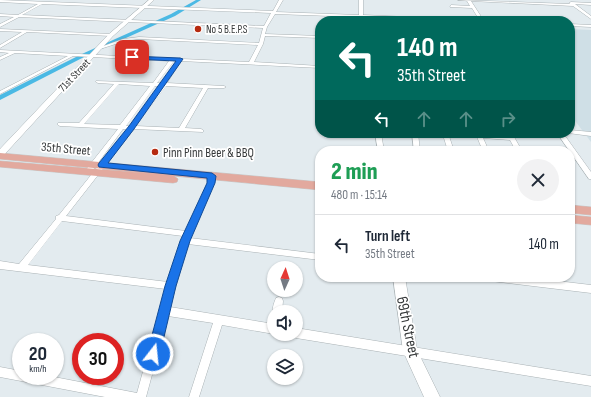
<!DOCTYPE html>
<meta charset="utf-8">
<style>
:root{--surface:#fff;--page:#f2f2f3;--text:#1f2937;--muted:#747a83;--line:#e0e1e3}
body{margin:0;font-family:"Sofia Sans Condensed",sans-serif;background:var(--page);color:var(--text);height:100vh;display:flex;flex-direction:column;font-size:15px;white-space:nowrap}
*{box-sizing:border-box;margin:0}
p{font-size:13px;color:var(--muted)}
.icon{flex:none;width:22px;height:22px;fill:none;stroke:currentColor;stroke-width:2;stroke-linecap:round;stroke-linejoin:round}
.map{position:relative;flex:1;overflow:hidden}
.details{position:absolute;left:315px;top:146px;width:260px;height:136px;display:flex;flex-direction:column;background:var(--surface);border-radius:16px;box-shadow:0 1px 3px #0004}
.details>*{flex:none}
.guide{position:absolute;left:315px;top:16px;width:260px;height:122px;border-radius:16px;box-shadow:0 1px 3px #0004;background:#00695c;color:#fff;overflow:hidden}
.needle{width:26px;rotate:3deg}
.fabs{position:absolute;left:267px;top:261px;display:grid;gap:8px}
.fabs a{display:grid;place-items:center;width:36px;height:36px;border-radius:50%;background:var(--surface);box-shadow:0 1px 3px #0004;font-size:20px}
.speed{position:absolute;left:12px;top:333px;display:flex;gap:8px;font-size:20px;font-weight:700;text-align:center}
.speed>*{display:grid;place-content:center;width:52px;height:52px;border-radius:50%;background:var(--surface);box-shadow:0 1px 3px #0004;line-height:1}
.speed small{font-size:10px;font-weight:400}
.speed .limit{border:6px solid #d22;background:#fff;color:#111}
.pin{position:absolute;display:grid;place-items:center;width:34px;height:34px;color:#fff;margin:-17px;border-radius:8px;box-shadow:0 2px 6px #0006}
.me{position:absolute;width:44px;margin:-22px;rotate:16deg;stroke-linejoin:round;filter:drop-shadow(0 0 3px #0008)}
.turn{display:flex;align-items:center;gap:14px;height:84px;padding:0 16px;font-size:18px}
.turn .icon{width:52px;height:52px;stroke-width:2.5}
.turn b{display:block;font-size:28px;line-height:34px}
.lanes{display:flex;align-items:center;height:38px;padding:0 16px;background:#0003;justify-content:center;gap:20px;direction:ltr}
.lanes .off{opacity:.35}
.round{display:grid;place-items:center;flex:none;width:42px;height:42px;border-radius:21px;background:var(--page)}
.summary{display:flex;align-items:center;justify-content:space-between;height:68px;padding:0 16px}
h1{font-size:24px;font-weight:800;line-height:30px;color:#1e9e55}
ul{padding:0;list-style:none}
li{display:flex;align-items:center;gap:12px;height:60px;padding:0 16px;border-top:1px solid var(--line)}
li div{flex:1}
li b{display:block;font-size:15px}
li em{font-style:normal}
.map>svg:first-child{display:block}
.built{fill:#cfdfe6}
.lines{fill:none;stroke-linecap:round;stroke-linejoin:round}
.canal{fill:#4bb9e4;fill-rule:evenodd}
.street-casing{stroke:#aab2b5;stroke-width:1}
.secondary-casing{stroke:#aab2b5;stroke-width:1}
.primary-casing{stroke:#c7c8c8;stroke-width:1}
.street{fill:#fff;fill-rule:evenodd}
.secondary{fill:#fff;fill-rule:evenodd}
.primary{fill:#e2a99e;fill-rule:evenodd}
.route{fill:#1a73e8;stroke:#114b97}
.poi-dot{fill:#b62a10;stroke:#fff;stroke-width:1.5}
.labels{text-anchor:middle;stroke-width:3.5;stroke-linejoin:round;paint-order:stroke}
.far-poi-label{font-size:11px;fill:#36393a;stroke:#fff;text-anchor:start}
.far-street-label{font-size:11px;fill:#36393a;stroke:#fff}
.street-label{font-size:13px;fill:#36393a;stroke:#fff}
.poi-label{font-size:13px;fill:#36393a;stroke:#fff;text-anchor:start}
.near-street-label{font-size:16px;fill:#36393a;stroke:#fff}
</style>
<div class="map">
<svg width="591" height="397" viewBox="0 0 591 397">
<rect width="100%" height="100%" fill="#e3ebef"/>
<path class="built" d="M570,29L591,30V142L570,114Z"/>
<g class="lines">
<path class="canal" d="M196,0H201L175,16L88,55L0,100V95L84,53L171,14Z"/>
<g class="street-casing">
<g id="street">
<path d="M0,0L273,11L279,0H283L276,12L359,15V0H363V15L475,20L477,21H450L363,17V20L361,21L359,20V17L275,14L267,27L265,34L320,36V38L265,36L263,44L254,62L320,66V68L181,61L167,83L224,86L226,87L224,88H208L185,128L201,129L203,130V132L134,129L66,216L186,231L208,183L209,176L212,174L215,176L214,183L190,238L320,254V260L188,244L170,307L274,324V334L222,325L199,397H189L213,323L168,316L146,397H105L0,377V367L21,371V376H49L137,393L166,289L0,269V261L19,264L56,219V216L59,215L128,129H123L92,171H88L87,169L88,167L118,129L60,126L58,125V123H79L114,84L98,83L96,82V81L153,83L169,61L73,56L0,94V91L68,56L15,53L0,60V57L9,53L0,52V50L178,59L180,58L182,59L249,62L258,45L139,39L125,41L97,50L95,49L123,39L139,37L259,43L263,28L19,17L0,27V24L14,17L0,16V14L18,15L38,4L0,2ZM42,4L271,13L264,26L22,15ZM174,61H177L163,83H157ZM119,84L150,86L120,125L84,124ZM155,86H161L131,126H126ZM166,86L203,88L179,128L136,126ZM62,221L183,236L168,282L28,265Z"/>
<path d="M458,0L570,4L569,3L571,2L591,3V5L575,4L591,16V19L573,6L471,1L484,21H480L472,8L450,7L451,5L470,6L467,1Z"/>
<path d="M570,24L591,25V27L570,26Z"/>
<path d="M0,29L111,34L113,35L111,36L27,32L0,48V45L22,32L0,31Z"/>
<path d="M570,130L591,132V136L568,133H570Z"/>
<path d="M375,133H381L384,151H378Z"/>
<path d="M412,133H418L420,151H414Z"/>
<path d="M432,133L476,134L475,133H481V134L508,136V134L510,133L513,135L522,151H516L510,140L483,138L489,151H483L477,137L449,136L454,151H448L443,135H435Z"/>
<path d="M557,133H563L591,172V179H589Z"/>
<path d="M487,277H523L591,285V293L491,281L488,280Z"/>
<path d="M279,297L282,298L283,301L282,312H274V315C271,310 274,303 276,298Z"/>
<path d="M296,328L591,376V386L296,338L293,336L292,334H296Z"/>
</g>
</g>
<g class="secondary-casing">
<g id="secondary">
<path d="M149,0H154L113,36L3,156L0,157V149L109,34Z"/>
<path d="M393,277H405L417,350L440,397H424L403,351Z"/>
</g>
</g>
<g class="primary-casing">
<g id="primary">
<path d="M0,153L320,182V190L174,176L178,179L177,182L173,183L0,167V161L156,174L0,159Z"/>
<path d="M570,205L591,207V215L570,213Z"/>
<path d="M570,215L591,217V225L570,223Z"/>
</g>
</g>
<use href="#street" class="street"/>
<use href="#secondary" class="secondary"/>
<use href="#primary" class="primary"/>
</g>
<path class="route" d="M130,56L180,58L183,59L134,129L108,163L212,173L216,176L215,183L190,241L176,286L160,354L158,359L153,361L149,359L147,354L165,286L180,241L207,183V178L99,167L98,165L99,163L129,126L176,61L132,59H130Z"/>
<g class="poi-dot">
<circle cx="198" cy="29" r="4"/>
<circle cx="155" cy="152" r="4"/>
</g>
<g class="labels">
<g class="far-poi-label">
<text x="206" y="33">No 5 B.E.P.S</text>
</g>
<g class="far-street-label">
<text transform="translate(74 75) rotate(-47)" y="4">71st Street</text>
</g>
<g class="street-label">
<text transform="translate(66 148) rotate(5)" y="5">35th Street</text>
</g>
<g class="poi-label">
<text x="163" y="157">Pinn Pinn Beer &amp; BBQ</text>
</g>
<g class="near-street-label">
<text transform="translate(409 327) rotate(78)" y="6">69th Street</text>
</g>
</g>
</svg>
<div class="fabs">
<a><svg class="needle" viewBox="-14 -14 28 28"><path d="M0-13l5 13h-10z" fill="#e53935"/><path d="M0 13l5-13h-10z" fill="#747a83"/></svg></a>
<a><svg class="icon" aria-label="sound" viewBox="0 0 24 24"><path d="M4 9h4l5-4v14l-5-4H4zM17 9q2 3 0 6"/></svg></a>
<a><svg class="icon" aria-label="layers" viewBox="0 0 24 24"><path d="M12 4l9 5-9 5-9-5zM3 14l9 5 9-5"/></svg></a>
</div>
<div class="speed"><div>20<small>km/h</small></div><div class="limit">30</div></div>
<div class="pin" style="left:132px;top:57px;background:#d93025"><svg class="icon" aria-label="arrive" viewBox="0 0 24 24"><path d="M6 21V4h12l-3 4 3 4H6"/></svg></div>
<svg class="me" style="left:153px;top:354px" viewBox="-20 -20 40 40"><circle r="17" fill="#1a73e8" stroke="#fff" stroke-width="3"/><path d="M0-11L8 9 0 5-8 9z" fill="#fff"/></svg>
<div class="guide">
<div class="turn"><svg class="icon" aria-label="left" viewBox="0 0 24 24"><path d="M17 20v-9H6M10 6l-5 5 5 5"/></svg><div><b>140 m</b>35th Street</div></div>
<div class="lanes"><svg class="icon" aria-label="left" viewBox="0 0 24 24"><path d="M17 20v-9H6M10 6l-5 5 5 5"/></svg><svg class="icon off" aria-label="ahead" viewBox="0 0 24 24"><path d="M12 20V5M6 11l6-6 6 6"/></svg><svg class="icon off" aria-label="ahead" viewBox="0 0 24 24"><path d="M12 20V5M6 11l6-6 6 6"/></svg><svg class="icon off" aria-label="right" viewBox="0 0 24 24"><path d="M7 20v-9h11M14 6l5 5-5 5"/></svg></div>
</div>
<section class="details">
<div class="summary"><div><h1>2 min</h1><p>480 m · 15:14</p></div><a class="round"><svg class="icon" aria-label="close" viewBox="0 0 24 24"><path d="M6 6l12 12M18 6L6 18"/></svg></a></div>
<ul>
<li><svg class="icon" aria-label="left" viewBox="0 0 24 24"><path d="M17 20v-9H6M10 6l-5 5 5 5"/></svg><div><b>Turn left</b><p>35th Street</p></div><em>140 m</em></li>
</ul>
</section>
</div>
